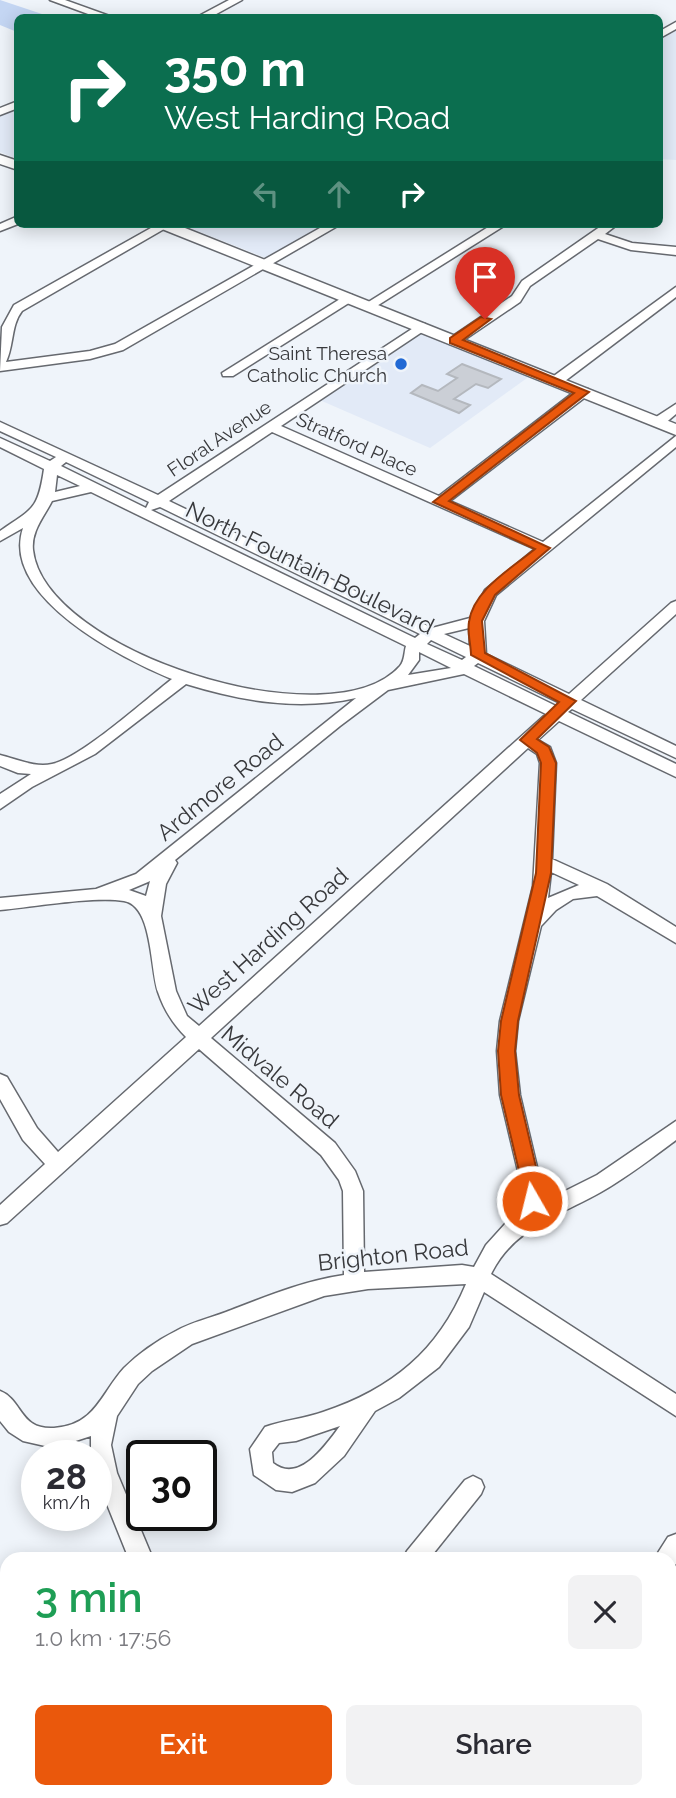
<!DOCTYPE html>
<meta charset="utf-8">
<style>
:root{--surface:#fff;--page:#f2f2f3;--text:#2b2b33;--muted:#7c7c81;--accent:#ea580c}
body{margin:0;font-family:Raleway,sans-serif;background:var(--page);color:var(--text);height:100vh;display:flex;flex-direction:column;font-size:26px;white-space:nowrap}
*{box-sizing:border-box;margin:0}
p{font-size:23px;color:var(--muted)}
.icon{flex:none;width:38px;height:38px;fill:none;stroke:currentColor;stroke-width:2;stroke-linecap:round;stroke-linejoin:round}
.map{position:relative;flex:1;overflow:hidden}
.panel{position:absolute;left:0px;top:1552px;width:677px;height:247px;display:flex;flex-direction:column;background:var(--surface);border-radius:21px 21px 0 0;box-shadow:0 4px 18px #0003}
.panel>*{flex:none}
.banner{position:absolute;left:14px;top:14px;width:649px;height:214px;border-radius:10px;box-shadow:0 4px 18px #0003;background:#0b6e4f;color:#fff;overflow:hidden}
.speed{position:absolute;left:21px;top:1440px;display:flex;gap:14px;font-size:35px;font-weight:700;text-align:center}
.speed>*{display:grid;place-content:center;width:91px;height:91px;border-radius:50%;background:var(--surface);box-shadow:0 4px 18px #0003;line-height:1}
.speed small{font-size:18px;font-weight:400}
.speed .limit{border:4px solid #111;border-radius:10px;background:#fff;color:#111}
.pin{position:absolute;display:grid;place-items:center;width:60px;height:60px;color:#fff;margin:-72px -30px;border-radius:50% 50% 50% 0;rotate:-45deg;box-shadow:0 0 7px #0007}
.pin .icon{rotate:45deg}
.me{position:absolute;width:77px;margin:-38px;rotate:352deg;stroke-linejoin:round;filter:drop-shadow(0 0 5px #0008)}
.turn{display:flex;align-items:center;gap:24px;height:147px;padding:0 35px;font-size:32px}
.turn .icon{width:91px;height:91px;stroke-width:2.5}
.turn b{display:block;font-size:49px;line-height:60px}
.lanes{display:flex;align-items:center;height:66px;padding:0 35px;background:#0003;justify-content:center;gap:35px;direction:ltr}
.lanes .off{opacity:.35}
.round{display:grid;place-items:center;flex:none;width:74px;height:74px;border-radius:10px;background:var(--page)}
.head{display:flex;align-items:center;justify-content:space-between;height:119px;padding:0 35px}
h1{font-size:42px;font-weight:600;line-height:52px;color:#1e9e55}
.cta{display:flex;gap:14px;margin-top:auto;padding:14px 35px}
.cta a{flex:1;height:80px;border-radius:10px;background:var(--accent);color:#fff;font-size:28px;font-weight:600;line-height:80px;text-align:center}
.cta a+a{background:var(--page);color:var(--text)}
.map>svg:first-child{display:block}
.built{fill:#e2eaf7}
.green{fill:#c4d6f3}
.building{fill:#cbcfd6;stroke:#b4b8be;stroke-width:2}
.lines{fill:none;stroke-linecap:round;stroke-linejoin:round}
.minor-casing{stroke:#66696f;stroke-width:3}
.major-casing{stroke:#66696f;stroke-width:3}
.minor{fill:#fff;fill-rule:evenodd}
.major{fill:#fff;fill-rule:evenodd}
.route{fill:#ea580c;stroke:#983908;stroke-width:2}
.poi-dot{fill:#2169d4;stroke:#eff4fa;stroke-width:2.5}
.labels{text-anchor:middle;stroke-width:5;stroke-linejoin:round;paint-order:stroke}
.far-poi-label{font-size:19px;fill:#38393c;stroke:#eff4fa;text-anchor:end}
.far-street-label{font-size:19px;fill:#38393c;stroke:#eff4fa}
.street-label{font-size:23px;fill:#38393c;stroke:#eff4fa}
</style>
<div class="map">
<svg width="676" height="1798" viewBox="0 0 676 1798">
<rect width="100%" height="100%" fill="#eff4fa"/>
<g class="built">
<path d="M676,25V160L660,159V35Z"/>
<path d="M17,109V159L0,152V117Z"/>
<path d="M180,224H325L266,258Z"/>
<path d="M421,327L534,373L430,448L315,398Z"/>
</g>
<path class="green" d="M0,0L51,17L18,18L17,32L0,25Z"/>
<path class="building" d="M462,364L501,379L488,388L476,384L454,399L470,405L459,413L411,393L422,385L438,391L457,378L447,374Z"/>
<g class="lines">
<g class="minor-casing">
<g id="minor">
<path d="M50,0H65L115,18H99Z"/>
<path d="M229,0H242L209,18H195Z"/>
<path d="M676,22V29L660,38V31Z"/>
<path d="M18,101V108L0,115V108Z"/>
<path d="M18,216V224L0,231V224Z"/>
<path d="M158,224L171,225L22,311C11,325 14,345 6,362L90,351L115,344L327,224H341L123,350L90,359L0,371L2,327L14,305Z"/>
<path d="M493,224H507L372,309L362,306Z"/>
<path d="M604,224H618L605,234L632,243L676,247V255L631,250L598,239L530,286L520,302L458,344H450V338L512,296L522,281Z"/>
<path d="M676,287V297L561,384H551V378Z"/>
<path d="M348,294L352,295V301L233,376H223L222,373Z"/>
<path d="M421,323L425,324V330L281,426L439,496L578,389H588V395L450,501L543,542L676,436V447L496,595L484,621L486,654L569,694L671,603L676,601V614L581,700L676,746V758L572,709L568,712L676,764V777L559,721L538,740L550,747L556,763L552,859L607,884L676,927V943L597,896L573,899L556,910L541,926L518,1021L515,1051L520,1095L542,1188L541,1203L597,1175L676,1121V1140C652,1158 627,1177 601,1192C559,1216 514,1227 491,1274L676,1394V1416L484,1292L469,1327L439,1367L399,1398L375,1411L344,1456L315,1483L292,1492L276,1490L254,1475L250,1449L265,1427C283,1420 304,1419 323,1412C392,1389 438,1351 466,1284L368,1289L324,1296L192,1344L152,1371L138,1384L117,1416L111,1445L117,1473L153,1559H129L96,1477V1456H91V1436L54,1448L23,1441L9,1432L0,1421V1391C23,1400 19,1430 54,1428C96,1425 101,1393 124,1368C138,1354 158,1340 176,1331C192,1322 210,1318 226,1312C265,1297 303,1281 344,1275L343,1191L339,1180L321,1155L199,1049L7,1223L0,1225V1205L45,1164L23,1140L0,1099V1074L7,1077L37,1128L58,1152L186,1037C173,1024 164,1010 158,992C150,969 153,906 124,901C94,896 33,907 0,910V898L96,889L136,874L356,698C299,711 241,701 186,684L95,754L32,787L0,809V794L31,774L18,773L0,766V755C17,759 35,768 52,764C81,758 146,699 172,679C123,659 0,597 23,528L0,541V531C33,508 38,510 44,469L0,447V438L50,461L56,457L0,431V422L158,495ZM272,432L535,549L485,590L470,618L432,628L169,501ZM66,462L149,502L146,508L61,466ZM57,475L80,486L55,492ZM91,492L406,646C404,652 405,660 400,666C332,743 44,652 33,550C31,531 44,517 52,501ZM160,507L420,634L415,638L151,510ZM469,628L470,646L444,634ZM431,640L466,657L462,660L427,644ZM419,652L451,668L408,675L419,660ZM478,663L560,703L556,706L474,666ZM464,674L546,714L199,1026L187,1016L176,991L161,916L166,884L177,863L175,860L340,726L388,690ZM528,748L537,754L540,763L533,886L500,1021L497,1051L500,1095L522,1188V1199L505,1224L486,1245L474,1267L462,1265L364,1272L363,1191L355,1171L335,1143L211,1038ZM551,872L579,885L548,898ZM150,881L146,896L129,890L148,882ZM340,1426C325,1446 299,1484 273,1463L272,1452L279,1443L296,1441Z"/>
<path d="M676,404V414L663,425H653V419Z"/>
<path d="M473,1476L481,1480L484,1487L481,1494L429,1559H403L407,1551L465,1480Z"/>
<path d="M676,1534V1564L670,1569V1559H654L668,1537Z"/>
<path d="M0,1625L7,1628V1655L0,1652Z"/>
<path d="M7,1722V1752L0,1754V1724Z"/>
<path d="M670,1779L676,1782V1798H660L657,1792H670Z"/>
<path d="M164,1792H194L197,1798H167Z"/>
<path d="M214,1792H242L239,1798H211Z"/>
</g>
</g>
<g class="major-casing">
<g id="major">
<path d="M0,155L18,161V170L0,164Z"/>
<path d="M155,224H175L676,424V435L157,227Z"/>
</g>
</g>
<use href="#minor" class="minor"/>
<use href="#major" class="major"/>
</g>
<path class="route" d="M481,317L491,319L463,340L589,392L449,501L550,548L495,595L482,621L485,653L576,701L537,739L549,747L556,763L551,873L518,1021L515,1051L519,1095L541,1188L538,1206L532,1208L525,1206L522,1201L523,1188L501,1095L498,1051L501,1021L536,873L541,763L537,753L520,740L559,702L471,655C471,645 467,632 469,622C473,590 512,568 535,549L433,502L574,393L450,343V338Z"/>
<circle class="poi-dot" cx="401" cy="364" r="7"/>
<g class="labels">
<g class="far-poi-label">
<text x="387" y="360">Saint Theresa<tspan x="387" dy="22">Catholic Church</tspan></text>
</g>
<g class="far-street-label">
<text transform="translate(219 438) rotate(-34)" y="7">Floral Avenue</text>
<text transform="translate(357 444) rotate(24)" y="7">Stratford Place</text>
</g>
<g class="street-label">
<text transform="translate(310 568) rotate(26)" y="8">North Fountain Boulevard</text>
<text transform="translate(220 787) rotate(-39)" y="8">Ardmore Road</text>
<text transform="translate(268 941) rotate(-42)" y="8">West Harding Road</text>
<text transform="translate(280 1077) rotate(40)" y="8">Midvale Road</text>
<text transform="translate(393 1255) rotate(-6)" y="8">Brighton Road</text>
</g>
</g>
</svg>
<div class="speed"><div>28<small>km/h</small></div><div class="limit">30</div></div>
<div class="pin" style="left:485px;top:319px;background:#d93025"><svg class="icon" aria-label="arrive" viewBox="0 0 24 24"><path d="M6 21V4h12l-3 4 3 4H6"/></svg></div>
<svg class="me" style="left:532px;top:1201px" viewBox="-20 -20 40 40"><circle r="17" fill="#ea580c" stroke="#fff" stroke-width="3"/><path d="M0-11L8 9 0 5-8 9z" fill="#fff"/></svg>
<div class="banner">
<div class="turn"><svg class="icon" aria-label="right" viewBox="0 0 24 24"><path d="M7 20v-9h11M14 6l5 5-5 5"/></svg><div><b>350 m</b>West Harding Road</div></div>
<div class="lanes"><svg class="icon off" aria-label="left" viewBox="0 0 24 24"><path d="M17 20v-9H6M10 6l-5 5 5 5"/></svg><svg class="icon off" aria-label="ahead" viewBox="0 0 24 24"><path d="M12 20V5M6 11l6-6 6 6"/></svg><svg class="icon" aria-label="right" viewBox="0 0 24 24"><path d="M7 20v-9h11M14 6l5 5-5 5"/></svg></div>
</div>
<section class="panel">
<div class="head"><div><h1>3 min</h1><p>1.0 km · 17:56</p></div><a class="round"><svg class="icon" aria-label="close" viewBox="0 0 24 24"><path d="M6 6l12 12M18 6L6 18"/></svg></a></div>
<div class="cta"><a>Exit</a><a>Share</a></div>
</section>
</div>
